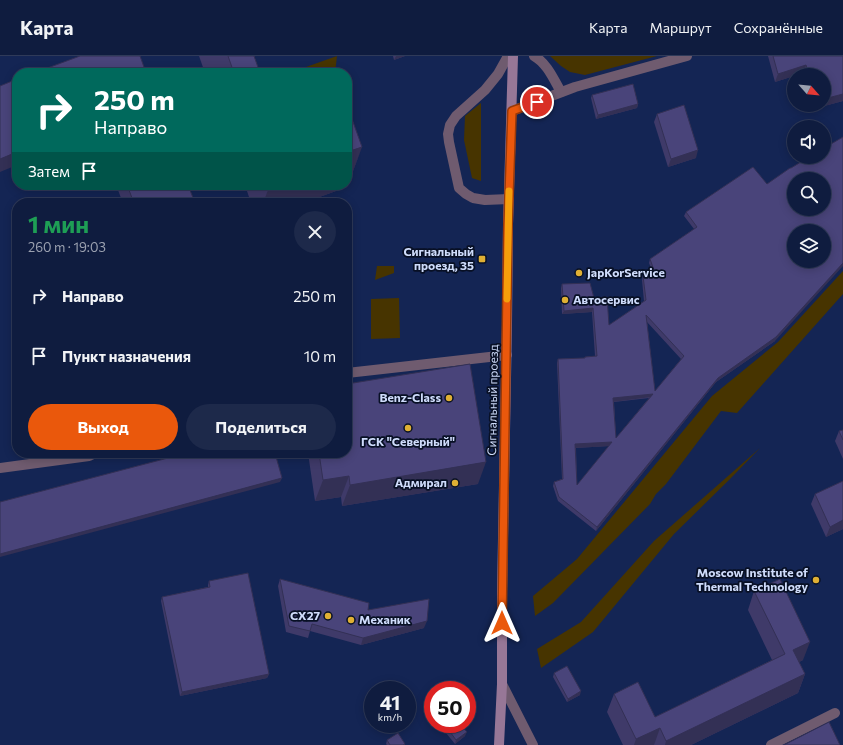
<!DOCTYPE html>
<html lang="ru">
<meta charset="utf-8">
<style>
:root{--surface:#0f1c3f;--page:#1d294a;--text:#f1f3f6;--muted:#9ba1b0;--line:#2f3a59;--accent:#ea580c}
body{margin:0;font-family:Commissioner,sans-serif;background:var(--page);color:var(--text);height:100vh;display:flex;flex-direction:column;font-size:15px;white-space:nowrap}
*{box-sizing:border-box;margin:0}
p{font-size:13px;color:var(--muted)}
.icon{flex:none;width:22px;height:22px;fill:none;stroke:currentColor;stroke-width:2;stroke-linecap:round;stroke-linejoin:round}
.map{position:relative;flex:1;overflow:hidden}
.details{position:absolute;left:12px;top:142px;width:340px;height:260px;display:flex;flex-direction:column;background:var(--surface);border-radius:16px;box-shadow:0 2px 10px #0003,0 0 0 1px var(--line)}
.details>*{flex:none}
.hud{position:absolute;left:12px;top:12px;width:340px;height:122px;border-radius:16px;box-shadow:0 2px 10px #0003,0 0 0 1px var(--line);background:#00695c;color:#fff;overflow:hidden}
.needle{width:26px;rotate:117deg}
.controls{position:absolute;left:787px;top:12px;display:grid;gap:8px}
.controls a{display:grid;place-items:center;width:44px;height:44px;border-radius:50%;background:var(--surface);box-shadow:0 2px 10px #0003,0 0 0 1px var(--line);font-size:20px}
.speed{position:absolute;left:364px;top:625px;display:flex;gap:8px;font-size:20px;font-weight:700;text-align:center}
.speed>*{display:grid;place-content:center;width:52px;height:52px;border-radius:50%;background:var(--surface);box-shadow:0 2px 10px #0003,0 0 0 1px var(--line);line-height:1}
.speed small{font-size:10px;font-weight:400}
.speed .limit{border:6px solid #d22;background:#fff;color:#111}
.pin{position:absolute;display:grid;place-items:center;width:34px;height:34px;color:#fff;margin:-17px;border:2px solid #fff;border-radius:50%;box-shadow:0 1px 4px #0007}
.me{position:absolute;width:44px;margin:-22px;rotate:0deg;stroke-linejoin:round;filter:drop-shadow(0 0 3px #0008)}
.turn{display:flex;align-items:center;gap:14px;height:84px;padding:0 16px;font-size:18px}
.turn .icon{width:52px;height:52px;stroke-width:2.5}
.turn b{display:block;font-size:28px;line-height:34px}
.then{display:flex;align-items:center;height:38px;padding:0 16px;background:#0003;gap:8px;font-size:15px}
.round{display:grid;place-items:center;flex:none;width:42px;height:42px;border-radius:21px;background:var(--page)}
.summary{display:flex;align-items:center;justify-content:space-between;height:68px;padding:0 16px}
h1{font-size:24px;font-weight:700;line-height:30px;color:#1e9e55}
.cta{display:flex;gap:8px;margin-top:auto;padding:8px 16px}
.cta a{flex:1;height:46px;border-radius:24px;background:var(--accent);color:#fff;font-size:16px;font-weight:700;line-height:46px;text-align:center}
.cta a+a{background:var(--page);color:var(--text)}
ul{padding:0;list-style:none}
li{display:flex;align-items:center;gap:12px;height:60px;padding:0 16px}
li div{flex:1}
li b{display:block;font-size:15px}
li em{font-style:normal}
header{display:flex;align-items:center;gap:24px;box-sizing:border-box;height:56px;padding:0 20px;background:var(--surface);border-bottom:1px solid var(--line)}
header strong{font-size:19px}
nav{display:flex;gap:22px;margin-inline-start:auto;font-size:14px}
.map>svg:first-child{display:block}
.green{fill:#473400}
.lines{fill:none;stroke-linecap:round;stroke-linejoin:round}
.minor{stroke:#6f5b6f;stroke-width:10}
.secondary{stroke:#977797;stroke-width:10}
.wall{fill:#3f3a69;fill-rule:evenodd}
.shaded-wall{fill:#333055}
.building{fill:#49447a;stroke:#333055;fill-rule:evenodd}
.route-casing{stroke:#983908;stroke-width:10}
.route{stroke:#ea580c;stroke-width:7}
.slow{stroke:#f59e0b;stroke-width:7}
.poi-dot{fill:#e0b034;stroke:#081025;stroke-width:1.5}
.labels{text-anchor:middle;stroke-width:3.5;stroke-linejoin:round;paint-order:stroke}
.poi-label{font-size:12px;font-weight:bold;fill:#cfdcfb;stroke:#081025;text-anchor:end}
.street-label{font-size:12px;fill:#cfdcfb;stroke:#081025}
</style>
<header>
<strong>Карта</strong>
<nav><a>Карта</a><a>Маршрут</a><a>Сохранённые</a></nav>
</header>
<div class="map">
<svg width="843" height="689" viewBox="0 0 843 689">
<rect width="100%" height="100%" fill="#142554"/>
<g class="green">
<path d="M337,0L335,17H289Z"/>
<path d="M550,0H657L585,19L570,16L561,10Z"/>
<path d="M481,47V125L472,122L464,84L465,60Z"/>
<path d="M377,210H394V217L375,224Z"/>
<path d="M843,215V238L737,357L721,355L666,428L656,438L650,448L553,547L535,560L533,540L577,503L712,340L778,286Z"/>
<path d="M399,242L400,282L371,283V243Z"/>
<path d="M760,392L729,424L674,478L593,576L541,612L537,593L581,566L654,485Z"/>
</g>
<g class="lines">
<g class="minor">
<path d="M508,0L498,18L485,34L456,60L450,69L448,78L449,86L459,132L466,138L473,142L485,144L509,143"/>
<path d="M534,0C547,7 554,24 561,36"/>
<path d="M512,55L575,31L687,0"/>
<path d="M347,317L507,299"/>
<path d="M0,412L89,400L95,397"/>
<path d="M502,628L533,689"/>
<path d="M771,689L835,657"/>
</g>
<path class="secondary" d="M499,689L502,628V536L507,269L508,168L513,0"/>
</g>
<g class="wall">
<path d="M199,0H254L260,17H205Z"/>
<path d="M393,0H405L394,4Z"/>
<path d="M768,0H843V45L813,53L812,49H824V19H804L803,18L798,19H794V20L775,26Z"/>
<path d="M592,39L638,48L637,52L596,63L591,42Z"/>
<path d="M657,58L696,102L668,111L654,66Z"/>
<path d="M362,91L347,131L303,147H251L245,129H347Z"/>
<path d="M753,111L775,285L716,326L596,475L558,445L553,430L554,426L562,423L557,307L558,303L584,302L585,301L595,300L592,256L562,258L561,232L562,228L594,242L609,269L644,245L642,224L643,220L653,217L649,207L650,203L694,173L684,160L686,156ZM647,266L681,303L655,335ZM649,342L616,382L614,346ZM609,390L577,429L576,392Z"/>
<path d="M116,129H188L195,147H123Z"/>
<path d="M843,374V403L835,385L839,375Z"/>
<path d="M308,397H347L478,428L342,450L341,441L315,445Z"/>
<path d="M815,438L843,473L826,481L811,448Z"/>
<path d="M280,523L368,554L424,572L361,589L310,575L308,582L286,576L278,530Z"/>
<path d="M209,525L269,618L267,622L180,640L161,545L162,541L208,531V529Z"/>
<path d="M754,535L803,604L799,606L805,618L798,637L691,689H623L607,656L614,638L655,661L772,604L748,554Z"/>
<path d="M554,617L580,639L567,646L553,621Z"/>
<path d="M448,673L465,680L455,688L446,677Z"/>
<path d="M387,684L405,688L404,689H387L386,688Z"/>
</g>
<g class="shaded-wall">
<path d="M396,0H405L394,4Z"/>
<path d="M806,9L803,18L798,19H794V20L775,26L778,18Z"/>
<path d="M144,11L142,17L141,12Z"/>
<path d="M843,38V45L813,53L815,49H824V43Z"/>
<path d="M638,48L637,52L596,63L598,59Z"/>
<path d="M362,91L347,131L303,147H263L270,129H347V96Z"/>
<path d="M698,94L696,102L668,111L671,103Z"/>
<path d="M17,96V109L0,116V103Z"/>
<path d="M843,207V210L775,285L716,326L596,475L597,471L718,322Z"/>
<path d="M593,252L592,256L562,258L564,255Z"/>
<path d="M653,338L651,341L612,346L613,342Z"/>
<path d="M612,386L611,390L574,392L575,388Z"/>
<path d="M486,406L478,428L342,450L350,429Z"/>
<path d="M349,420L341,441L315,445L323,424Z"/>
<path d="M282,422L280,426L0,501V498Z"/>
<path d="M843,464V473L826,481L830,471Z"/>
<path d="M427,565L424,572L361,589L363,582Z"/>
<path d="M810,586L803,604L786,613L793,594Z"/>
<path d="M269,618L267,622L180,640L182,636Z"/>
<path d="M805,618L798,637L691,689H665L666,685Z"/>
<path d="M581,635L580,639L567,646L568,643Z"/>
<path d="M660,672L654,689H634L636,683Z"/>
<path d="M467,676L465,680L455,688L456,684Z"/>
</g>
<g class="building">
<path d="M80,0H140L144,11L141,12L143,17H34Z"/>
<path d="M228,0H254L260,17H234Z"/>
<path d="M773,0H843V38L824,43V19H809L806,9L778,18Z"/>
<path d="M17,23V96L0,103V30Z"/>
<path d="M633,28L638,48L598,59L592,39Z"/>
<path d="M347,49L362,91L347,96Z"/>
<path d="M684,49L698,94L671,103L657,58Z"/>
<path d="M843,81V207L776,281L718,322L597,471L559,441L554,426L563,423L558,303L585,302V301L597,300L593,252L564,255L562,228L590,227L594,242L607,241L609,269L646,244L643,220L655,217L650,203L697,171L686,156L753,111L767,128L790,112H791L809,101H824V92ZM794,123H824V153H794ZM794,175H824V205H794ZM646,259L684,300L655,335ZM653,338L616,382L613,342ZM612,386L577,429L575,388Z"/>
<path d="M127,129H188L195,147H134Z"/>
<path d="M470,308L486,406L350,429L349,420L323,424L319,397H347V328Z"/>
<path d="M843,374V384L839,375Z"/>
<path d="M187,397H275L282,422L0,498V446Z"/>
<path d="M843,425V464L830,471L815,438Z"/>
<path d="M248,517L269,618L182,636L162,541L210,531L209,525Z"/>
<path d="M280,523L369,547L368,554L429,543L427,565L363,582L312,568L310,575L289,570Z"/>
<path d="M780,523L810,586L793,594L805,618L666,685L660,672L636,683L614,638L638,626L655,661L785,598L754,535Z"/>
<path d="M567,610L581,635L568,643L554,617Z"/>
<path d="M829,666L840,689H784Z"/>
<path d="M454,668H460L467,676L456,684L448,673Z"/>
<path d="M398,677L405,688L403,689H390L387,684Z"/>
</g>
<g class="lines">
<g class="route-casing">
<path id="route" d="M502,567L508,168L512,55L537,46"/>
</g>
<use href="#route" class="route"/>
<path class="slow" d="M507,243L509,135"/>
</g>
<g class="poi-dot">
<rect x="478" y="199" width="8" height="8" rx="2"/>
<circle cx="579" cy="217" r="4"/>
<circle cx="565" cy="244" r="4"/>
<circle cx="449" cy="342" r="4"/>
<circle cx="408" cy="372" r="4"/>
<circle cx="455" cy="427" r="4"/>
<circle cx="816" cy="524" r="4"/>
<circle cx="328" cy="560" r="4"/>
<circle cx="351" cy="564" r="4"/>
</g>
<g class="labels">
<g class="poi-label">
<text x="474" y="200">Сигнальный<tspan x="474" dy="14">проезд, 35</tspan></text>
<text x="587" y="221" text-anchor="start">JapKorService</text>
<text x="573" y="248" text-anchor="start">Автосервис</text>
<text x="441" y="346">Benz-Class</text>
<text x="408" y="390" text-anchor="middle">ГСК "Северный"</text>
<text x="447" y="431">Адмирал</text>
<text x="808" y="521">Moscow Institute of<tspan x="808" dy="14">Thermal Technology</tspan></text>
<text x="320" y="564">CX27</text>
<text x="359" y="568" text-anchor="start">Механик</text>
</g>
<g class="street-label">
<text transform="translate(493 344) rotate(-89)" y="4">Сигнальный проезд</text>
</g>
</g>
</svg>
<div class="controls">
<a><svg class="needle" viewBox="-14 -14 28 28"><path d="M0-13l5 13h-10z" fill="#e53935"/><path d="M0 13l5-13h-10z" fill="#9ba1b0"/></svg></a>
<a><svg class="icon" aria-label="sound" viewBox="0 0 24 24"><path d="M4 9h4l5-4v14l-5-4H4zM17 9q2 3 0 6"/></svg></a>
<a><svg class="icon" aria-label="search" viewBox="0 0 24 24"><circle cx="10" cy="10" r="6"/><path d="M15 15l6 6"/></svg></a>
<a><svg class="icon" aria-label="layers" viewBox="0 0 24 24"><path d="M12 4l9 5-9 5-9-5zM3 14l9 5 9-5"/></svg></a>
</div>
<div class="speed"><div>41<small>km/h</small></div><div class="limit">50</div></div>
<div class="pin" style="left:537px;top:46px;background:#d93025"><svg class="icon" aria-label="arrive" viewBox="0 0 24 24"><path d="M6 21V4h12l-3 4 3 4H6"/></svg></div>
<svg class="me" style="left:502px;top:567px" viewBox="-20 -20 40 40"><path d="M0-17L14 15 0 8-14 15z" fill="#ea580c" stroke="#fff" stroke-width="4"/></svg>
<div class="hud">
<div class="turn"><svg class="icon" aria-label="right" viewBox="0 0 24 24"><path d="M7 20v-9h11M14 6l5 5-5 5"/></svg><div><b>250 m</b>Направо</div></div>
<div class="then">Затем<svg class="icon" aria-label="arrive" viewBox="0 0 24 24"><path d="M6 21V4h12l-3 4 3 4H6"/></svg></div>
</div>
<section class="details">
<div class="summary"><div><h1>1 мин</h1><p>260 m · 19:03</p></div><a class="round"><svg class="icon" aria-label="close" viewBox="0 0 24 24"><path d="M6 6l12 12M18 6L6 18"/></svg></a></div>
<ul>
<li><svg class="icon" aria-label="right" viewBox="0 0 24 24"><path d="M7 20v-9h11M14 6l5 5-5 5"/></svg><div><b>Направо</b></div><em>250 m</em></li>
<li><svg class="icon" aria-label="arrive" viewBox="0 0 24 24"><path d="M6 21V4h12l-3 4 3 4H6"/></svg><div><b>Пункт назначения</b></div><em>10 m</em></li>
</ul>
<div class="cta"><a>Выход</a><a>Поделиться</a></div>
</section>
</div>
